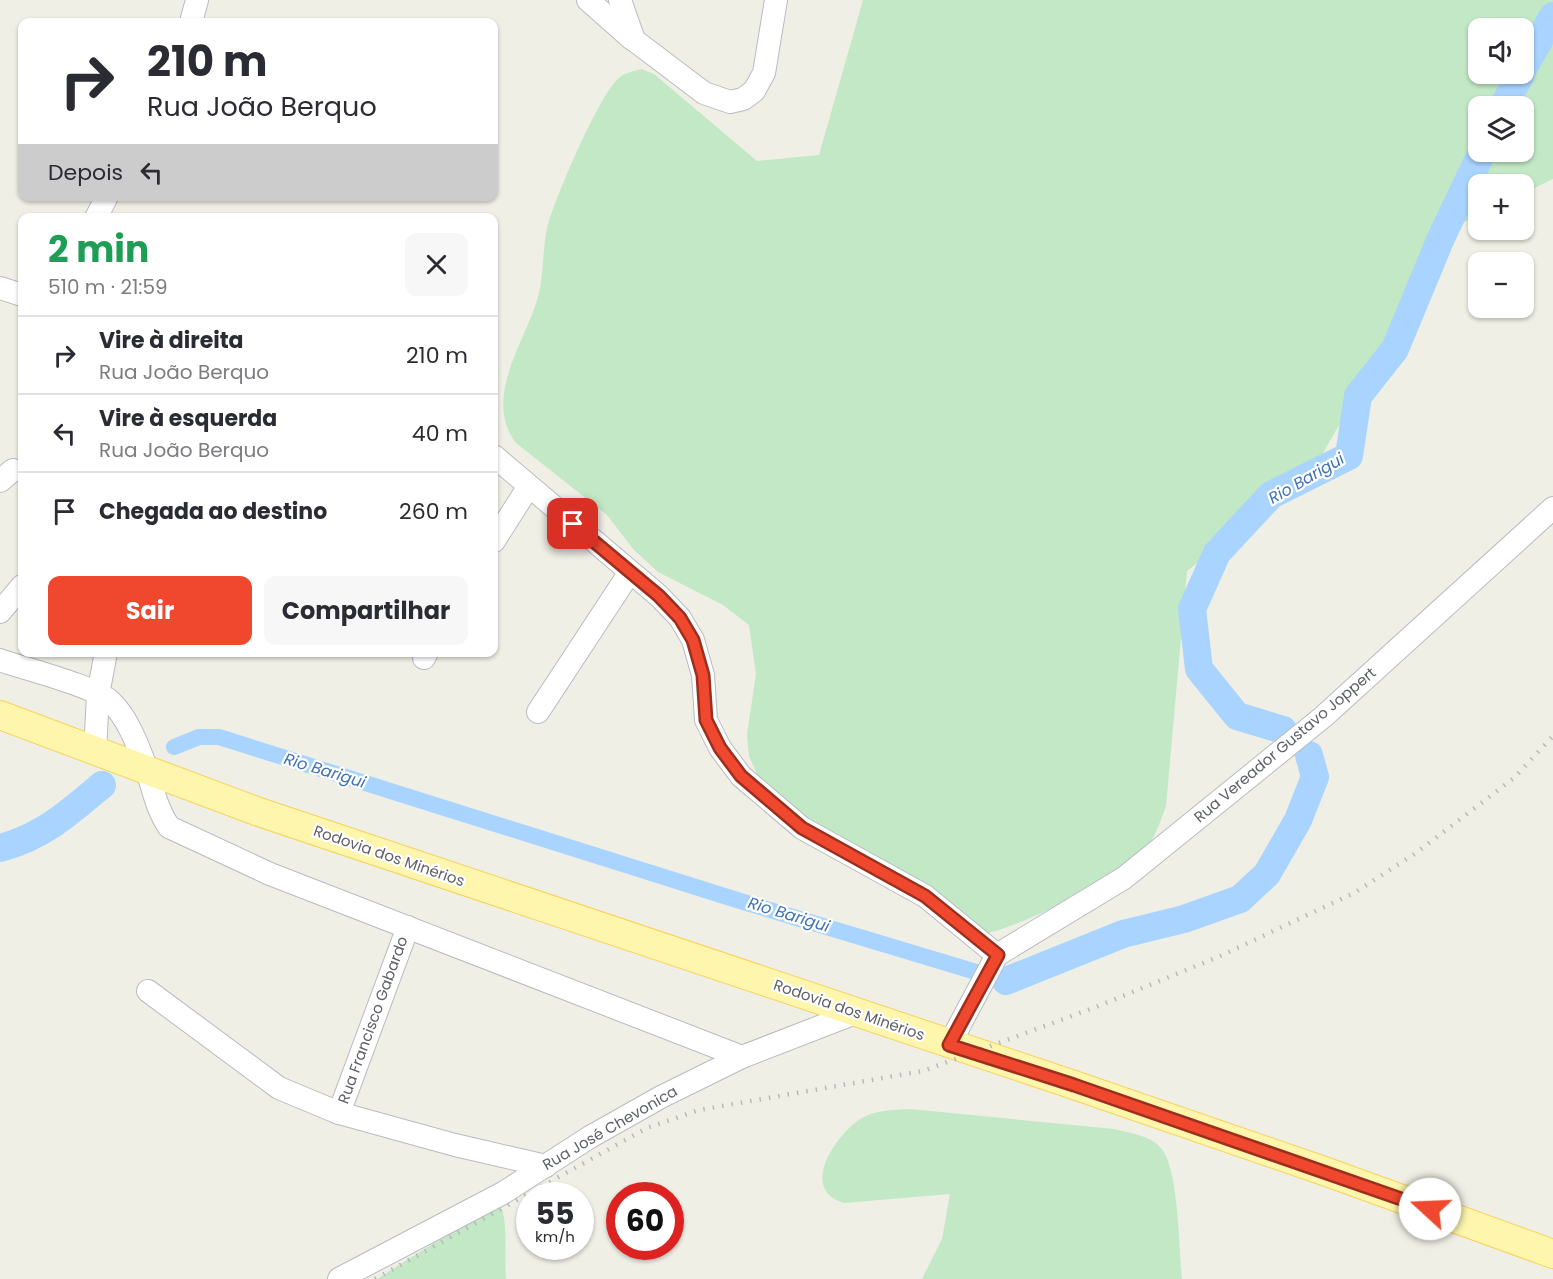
<!DOCTYPE html>
<html lang="pt">
<meta charset="utf-8">
<style>
:root{--surface:#fff;--page:#f7f7f7;--text:#2b2b33;--muted:#7c7c81;--line:#e1e1e2;--accent:#ef482e}
body{margin:0;font-family:Poppins,sans-serif;background:var(--page);color:var(--text);height:100vh;display:flex;flex-direction:column;font-size:22px;white-space:nowrap}
*{box-sizing:border-box;margin:0}
p{font-size:20px;color:var(--muted)}
.icon{flex:none;width:33px;height:33px;fill:none;stroke:currentColor;stroke-width:2;stroke-linecap:round;stroke-linejoin:round}
.map{position:relative;flex:1;overflow:hidden}
.side{position:absolute;left:18px;top:213px;width:480px;height:444px;display:flex;flex-direction:column;background:var(--surface);border-radius:12px;box-shadow:0 2px 4px #0004}
.side>*{flex:none}
.guide{position:absolute;left:18px;top:18px;width:480px;height:183px;border-radius:12px;box-shadow:0 2px 4px #0004;background:#fff;color:var(--text);overflow:hidden}
.buttons{position:absolute;left:1468px;top:18px;display:grid;gap:12px}
.buttons a{display:grid;place-items:center;width:66px;height:66px;border-radius:12px;background:var(--surface);box-shadow:0 2px 4px #0004;font-size:30px}
.speed{position:absolute;left:516px;top:1182px;display:flex;gap:12px;font-size:30px;font-weight:700;text-align:center}
.speed>*{display:grid;place-content:center;width:78px;height:78px;border-radius:50%;background:var(--surface);box-shadow:0 2px 4px #0004;line-height:1}
.speed small{font-size:15px;font-weight:400}
.speed .limit{border:9px solid #d22;background:#fff;color:#111}
.pin{position:absolute;display:grid;place-items:center;width:51px;height:51px;color:#fff;margin:-26px;border-radius:12px;box-shadow:0 3px 9px #0006}
.me{position:absolute;width:66px;margin:-33px;rotate:290deg;stroke-linejoin:round;filter:drop-shadow(0 0 4px #0008)}
.turn{display:flex;align-items:center;gap:21px;height:126px;padding:0 30px;font-size:27px}
.turn .icon{width:78px;height:78px;stroke-width:2.5}
.turn b{display:block;font-size:42px;line-height:51px}
.then{display:flex;align-items:center;height:57px;padding:0 30px;background:#0003;gap:12px;font-size:22px}
.round{display:grid;place-items:center;flex:none;width:63px;height:63px;border-radius:12px;background:var(--page)}
.headline{display:flex;align-items:center;justify-content:space-between;height:102px;padding:0 30px}
h1{font-size:36px;font-weight:700;line-height:45px;color:#1e9e55}
.cta{display:flex;gap:12px;margin-top:auto;padding:12px 30px}
.cta a{flex:1;height:69px;border-radius:12px;background:var(--accent);color:#fff;font-size:24px;font-weight:700;line-height:69px;text-align:center}
.cta a+a{background:var(--page);color:var(--text)}
ul{padding:0;list-style:none}
li{display:flex;align-items:center;gap:18px;height:78px;padding:0 30px;border-top:2px solid var(--line)}
li div{flex:1}
li b{display:block;font-size:22px}
li em{font-style:normal}
.map>svg:first-child{display:block}
.green{fill:#c2e8c5;fill-rule:evenodd}
.lines{fill:none;stroke-linecap:round;stroke-linejoin:round}
.canal{stroke:#a8d4ff;stroke-width:16}
.river{stroke:#a8d4ff;stroke-width:28}
.minor-casing{stroke:#b9bbc0;stroke-width:24}
.major-casing{stroke:#f6d35a;stroke-width:30}
.minor{stroke:#fff;stroke-width:22}
.major{stroke:#fff6ad;stroke-width:28}
.rail{stroke:#b7b8b8;stroke-width:4.5;stroke-dasharray:1.5 8;stroke-linecap:butt}
.route-casing{stroke:#9b2f1e;stroke-width:15}
.route{stroke:#ef482e;stroke-width:10}
.labels{text-anchor:middle;stroke-width:4.5;stroke-linejoin:round;paint-order:stroke}
.street-label{font-size:15px;fill:#5e6167;stroke:#fff}
.water-label{font-size:16px;font-style:italic;fill:#4072b6;stroke:#fff}
</style>
<div class="map">
<svg width="1553" height="1279" viewBox="0 0 1553 1279">
<rect width="100%" height="100%" fill="#f0efe6"/>
<g class="green">
<path d="M863,0H1553V179L1524,193V184H1479V215L1452,228L1311,474L1187,571L1166,806C1160,822 1155,839 1143,851C1113,881 1025,925 984,934L825,832L761,783L749,756L747,734L756,674L749,625L723,605L658,572L634,550L607,515L516,443C482,398 525,343 538,297C544,276 542,251 547,229C552,204 601,90 620,77C625,73 635,71 641,69L654,74L757,161L819,155ZM1479,28H1524V74H1479ZM1479,106H1524V152H1479Z"/>
<path d="M910,1109L1114,1129C1129,1133 1150,1135 1161,1148C1179,1169 1179,1249 1182,1279H922L942,1239L950,1194L844,1203C800,1190 833,1140 856,1122C871,1110 892,1110 910,1109Z"/>
<path d="M502,1209C508,1230 504,1256 506,1279H377L472,1219L489,1210Z"/>
</g>
<g class="lines">
<path class="canal" d="M174,747L199,737H219L737,900L1006,981"/>
<g class="river">
<path d="M1524,67L1553,16"/>
<path d="M1503,106L1521,74"/>
<path d="M1283,730L1237,716L1199,669L1192,609L1217,553L1271,495L1349,456L1358,396L1395,349L1441,238L1482,152"/>
<path d="M0,848C42,837 69,813 102,785"/>
<path d="M1006,981L1123,934L1184,919L1240,899L1267,874L1298,820L1315,777L1309,755"/>
</g>
<g class="minor-casing">
<g id="minor">
<path d="M588,0L632,39"/>
<path d="M620,0L634,40L704,93L730,102L743,99L754,91L764,73L776,0"/>
<path d="M191,22L197,0"/>
<path d="M96,218L107,196"/>
<path d="M0,288L22,295"/>
<path d="M494,456L659,596L680,618L693,640L703,675L706,720L720,748L741,776L802,828L925,896L997,955L949,1045"/>
<path d="M0,481L13,470"/>
<path d="M494,541L529,486"/>
<path d="M0,612L22,586"/>
<path d="M424,658L427,652"/>
<path d="M0,660C25,669 95,686 111,702C128,718 138,746 146,767C153,788 156,808 169,827L270,874L742,1057"/>
<path d="M538,712L630,572"/>
<path d="M95,751L98,695L106,652"/>
<path d="M997,955L1124,878L1323,717L1553,508"/>
<path d="M148,991L279,1088L339,1113L455,1145L546,1166"/>
<path d="M339,1113L408,927"/>
<path d="M339,1279L503,1193L590,1137L661,1097L742,1057L858,1012"/>
</g>
</g>
<g class="major-casing">
<path id="major" d="M0,715L256,811L1074,1085L1327,1172L1553,1254"/>
</g>
<use href="#minor" class="minor"/>
<use href="#major" class="major"/>
<path class="rail" d="M375,1279L647,1128L699,1110L923,1071L1096,1007L1218,957L1354,893L1416,853L1514,778L1553,736"/>
</g>
<g class="lines">
<g class="route-casing">
<path id="route" d="M573,524L659,596L680,618L693,640L703,675L706,720L720,748L741,776L802,828L925,896L998,955L949,1045L1074,1085L1430,1209"/>
</g>
<use href="#route" class="route"/>
</g>
<g class="labels">
<g class="street-label">
<text transform="translate(1285 745) rotate(-40)" y="5">Rua Vereador Gustavo Joppert</text>
<text transform="translate(389 856) rotate(19)" y="5">Rodovia dos Minérios</text>
<text transform="translate(849 1010) rotate(19)" y="5">Rodovia dos Minérios</text>
<text transform="translate(373 1020) rotate(-70)" y="5">Rua Francisco Gabardo</text>
<text transform="translate(610 1128) rotate(-30)" y="5">Rua José Chevonica</text>
</g>
<g class="water-label">
<text transform="translate(1306 478) rotate(-30)" y="6">Rio Barigui</text>
<text transform="translate(325 770) rotate(17)" y="6">Rio Barigui</text>
<text transform="translate(789 914) rotate(17)" y="6">Rio Barigui</text>
</g>
</g>
</svg>
<div class="buttons">
<a><svg class="icon" aria-label="sound" viewBox="0 0 24 24"><path d="M4 9h4l5-4v14l-5-4H4zM17 9q2 3 0 6"/></svg></a>
<a><svg class="icon" aria-label="layers" viewBox="0 0 24 24"><path d="M12 4l9 5-9 5-9-5zM3 14l9 5 9-5"/></svg></a>
<a>+</a>
<a>−</a>
</div>
<div class="speed"><div>55<small>km/h</small></div><div class="limit">60</div></div>
<div class="pin" style="left:573px;top:524px;background:#d93025"><svg class="icon" aria-label="arrive" viewBox="0 0 24 24"><path d="M6 21V4h12l-3 4 3 4H6"/></svg></div>
<svg class="me" style="left:1430px;top:1209px" viewBox="-20 -20 40 40"><circle r="19" fill="#fff"/><path d="M0-13L10 11 0 6-10 11z" fill="#ef482e"/></svg>
<div class="guide">
<div class="turn"><svg class="icon" aria-label="right" viewBox="0 0 24 24"><path d="M7 20v-9h11M14 6l5 5-5 5"/></svg><div><b>210 m</b>Rua João Berquo</div></div>
<div class="then">Depois<svg class="icon" aria-label="left" viewBox="0 0 24 24"><path d="M17 20v-9H6M10 6l-5 5 5 5"/></svg></div>
</div>
<section class="side">
<div class="headline"><div><h1>2 min</h1><p>510 m · 21:59</p></div><a class="round"><svg class="icon" aria-label="close" viewBox="0 0 24 24"><path d="M6 6l12 12M18 6L6 18"/></svg></a></div>
<ul>
<li><svg class="icon" aria-label="right" viewBox="0 0 24 24"><path d="M7 20v-9h11M14 6l5 5-5 5"/></svg><div><b>Vire à direita</b><p>Rua João Berquo</p></div><em>210 m</em></li>
<li><svg class="icon" aria-label="left" viewBox="0 0 24 24"><path d="M17 20v-9H6M10 6l-5 5 5 5"/></svg><div><b>Vire à esquerda</b><p>Rua João Berquo</p></div><em>40 m</em></li>
<li><svg class="icon" aria-label="arrive" viewBox="0 0 24 24"><path d="M6 21V4h12l-3 4 3 4H6"/></svg><div><b>Chegada ao destino</b></div><em>260 m</em></li>
</ul>
<div class="cta"><a>Sair</a><a>Compartilhar</a></div>
</section>
</div>
